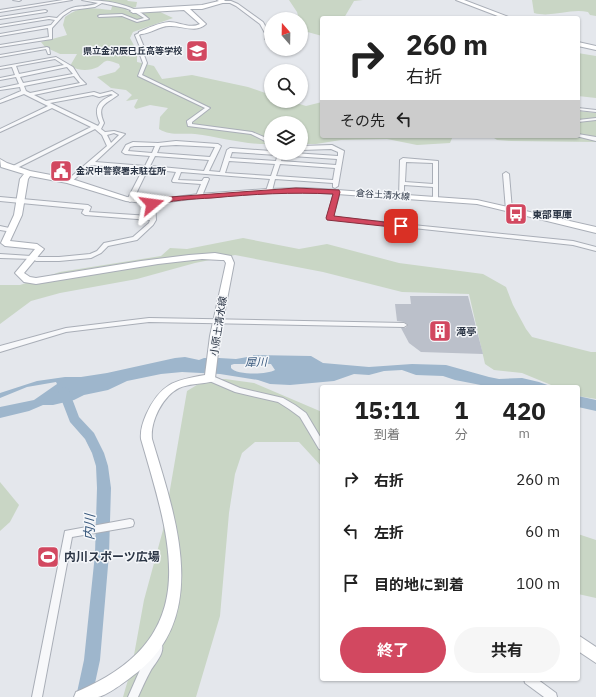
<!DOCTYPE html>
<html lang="ja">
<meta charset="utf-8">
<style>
:root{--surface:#fff;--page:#f6f6f6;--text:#222;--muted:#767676;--accent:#d24860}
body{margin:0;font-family:"IBM Plex Sans","Noto Sans JP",sans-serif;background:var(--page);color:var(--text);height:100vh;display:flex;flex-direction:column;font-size:15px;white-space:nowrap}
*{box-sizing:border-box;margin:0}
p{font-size:13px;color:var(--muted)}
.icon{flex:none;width:22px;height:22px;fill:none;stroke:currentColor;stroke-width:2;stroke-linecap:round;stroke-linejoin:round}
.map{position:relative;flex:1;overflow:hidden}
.details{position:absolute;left:320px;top:385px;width:260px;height:296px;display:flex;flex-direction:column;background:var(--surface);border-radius:4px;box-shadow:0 1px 3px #0004}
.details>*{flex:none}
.top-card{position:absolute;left:320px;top:16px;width:260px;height:122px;border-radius:4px;box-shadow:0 1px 3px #0004;background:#fff;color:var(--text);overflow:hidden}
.needle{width:26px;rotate:340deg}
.buttons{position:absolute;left:264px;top:12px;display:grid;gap:8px}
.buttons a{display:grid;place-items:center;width:44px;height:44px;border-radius:50%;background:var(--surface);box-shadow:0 1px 3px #0004;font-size:20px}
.pin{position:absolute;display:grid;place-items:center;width:34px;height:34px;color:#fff;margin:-17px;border-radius:8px;box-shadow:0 2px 6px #0006}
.me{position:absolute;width:44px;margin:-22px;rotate:74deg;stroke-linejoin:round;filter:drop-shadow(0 0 3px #0008)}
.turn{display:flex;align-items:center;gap:14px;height:84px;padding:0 20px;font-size:18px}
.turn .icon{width:52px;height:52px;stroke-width:2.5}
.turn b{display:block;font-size:28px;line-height:34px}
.then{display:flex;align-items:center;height:38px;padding:0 20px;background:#0003;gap:8px;font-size:15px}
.eta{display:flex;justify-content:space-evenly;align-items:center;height:68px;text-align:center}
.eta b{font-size:24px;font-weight:700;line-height:28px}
.cta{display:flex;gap:8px;margin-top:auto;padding:8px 20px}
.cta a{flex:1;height:46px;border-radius:24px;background:var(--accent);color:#fff;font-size:16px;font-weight:700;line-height:46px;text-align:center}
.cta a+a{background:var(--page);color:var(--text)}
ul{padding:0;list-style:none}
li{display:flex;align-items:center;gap:12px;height:52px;padding:0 20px}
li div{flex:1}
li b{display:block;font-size:15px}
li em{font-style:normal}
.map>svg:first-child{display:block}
.green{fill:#c9d6c5}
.water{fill:#9eb6cc;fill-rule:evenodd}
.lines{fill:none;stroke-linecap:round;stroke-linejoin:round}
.river{fill:#9eb6cc;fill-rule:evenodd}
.building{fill:#bbc0ca}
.street-casing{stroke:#a9aeb7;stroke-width:2}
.secondary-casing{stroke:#a9aeb7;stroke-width:2}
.street{fill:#f7f8fa;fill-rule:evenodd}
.secondary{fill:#fff;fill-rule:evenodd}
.route{fill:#d24860;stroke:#882f3e}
.labels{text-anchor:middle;stroke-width:3;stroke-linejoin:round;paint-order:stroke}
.far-poi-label{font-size:9px;font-weight:bold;fill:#2b3545;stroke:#f4f6f9;text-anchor:end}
.far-street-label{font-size:9px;fill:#2b3545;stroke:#f4f6f9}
.poi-label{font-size:10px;font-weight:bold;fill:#2b3545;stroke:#f4f6f9;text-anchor:start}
.street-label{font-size:10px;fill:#2b3545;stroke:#f4f6f9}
.water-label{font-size:11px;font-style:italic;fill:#34557a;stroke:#f4f6f9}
.near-poi-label{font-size:12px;font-weight:bold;fill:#2b3545;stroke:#f4f6f9;text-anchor:start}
.near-water-label{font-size:13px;font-style:italic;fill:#34557a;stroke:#f4f6f9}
</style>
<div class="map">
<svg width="596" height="697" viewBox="0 0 596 697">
<rect width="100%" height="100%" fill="#e4e7ec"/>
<g class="green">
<path d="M95,0H127L128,1L137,2L136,7L126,10L136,13L158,11L173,18L133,32L130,38L137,51V62L154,66L162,79L192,75L248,87L271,95V101H290L306,106L322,102V136H453L450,143L417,145L387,139L341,140L316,144H301V123H271V144C245,145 220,137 195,134C182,133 170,136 159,129L160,117L168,108L150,105L136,109L134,107L138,99L126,101L132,95L126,90L111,88L97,77L115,72L120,67L119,64C114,63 111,60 106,61C103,62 101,65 98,67C89,71 79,71 70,66L77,54H60L45,47L41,42L67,35L63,25L65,17C81,5 92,8 111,10L113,3Z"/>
<path d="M289,0H363L354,1L344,18H322V36L304,31L301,24V19H299L297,12Z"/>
<path d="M532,0H596V16L590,15L588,12C570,8 552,18 534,13Z"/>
<path d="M578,53L596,56V98L578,96Z"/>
<path d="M578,111L596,113V142L511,141L497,140L491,136H578Z"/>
<path d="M243,238L299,249L327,244L399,263L483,274L506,287L513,305L526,329L532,337L591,352H596V399L578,396V387H556L522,373L494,370L485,364L469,294L402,292L323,272L235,255L195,263L137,279L60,293L31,301L0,324V285H20L60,272L161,256L170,248L187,249Z"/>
<path d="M225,379L254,383L322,412V467L299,442H255L242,453L235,474L229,513L220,616L196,697H123L132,666L144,600L163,530L187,391L205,380Z"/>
<path d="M0,482L19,505L10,522L0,531Z"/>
<path d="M578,534L596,540V598L578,594Z"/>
</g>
<g class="water">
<path d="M253,355L311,356L323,363L369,367L412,364L446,365L489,377L499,379L522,378L539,382L553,387H491L455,380L443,376L416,375L402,370L384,371L369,375L354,374L334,381L290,385L270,384L258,380L220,374L182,372L161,374L127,381L108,390L84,395L74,400L53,405H43L29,411L0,418V407L34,400L57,384L56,382L27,387L0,398V393L37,381L65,377H81L107,373L175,358L185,357L199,360L204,358H219L236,359L253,356ZM234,364H271L275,370C267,375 236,375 231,368V365Z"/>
<path d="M578,396L596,400V411L578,407Z"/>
</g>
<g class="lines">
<path class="river" d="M64,387L68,388L79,417L94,433L104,453L108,466L111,488L109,554L100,660L92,697H76L84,660L95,554L97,488L96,466L92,453L85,439L70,422L58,391L60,388Z"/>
</g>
<path class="building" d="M410,296H468L483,354L421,352L409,343L401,328H405L408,325L404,322L397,321L395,304H411Z"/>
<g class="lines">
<g class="street-casing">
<g id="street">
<path d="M13,0H21L19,1Z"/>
<path d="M63,0H72L0,12V10Z"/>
<path d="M82,0C104,0 132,3 149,19L137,22L122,16L99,17L98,16L100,15L122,14L137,20L144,18L133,11L125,8L102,3L95,7L72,10L63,16L52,28V39L0,47V45L49,37L48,28L0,36V34L51,25L55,20L49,19L0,27V25L49,17L57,18C74,1 81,10 98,3Z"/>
<path d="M222,1H231L238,4L263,22L269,33L268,40L265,39V33L260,24L236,6L230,3H222Z"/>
<path d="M45,10L47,11L46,12L0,19V17Z"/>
<path d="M141,32L143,33L139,35L146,52L144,55L147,63L142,75L210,108L192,122V124L252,132L271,140V144L251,134L188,126L187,122V121L205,108L138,76L143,63L140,55L142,52L135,35Z"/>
<path d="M47,47L49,48L50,54H48L46,49L0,57V55Z"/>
<path d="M56,57L73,67L80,78L86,84L34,95L46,101L94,92L100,94L112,91L118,95C106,104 96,105 104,123L101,129L105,132L114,131L125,134L95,162L145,166L150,156L125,154L122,152L126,145L133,142L158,143L176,141L218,144L221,146L209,171L220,172L227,150L230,148L271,151V153H293L338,156V152L331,149L301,150V146L332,145L344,151L338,186L335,188L333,187V183L275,179L272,191L269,193L266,191L270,179L181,172L178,180L202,181L204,178H208L209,179L202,196L199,198L196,196L201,184L173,182L172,181L176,172L148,169L133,200L130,202L127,200L143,169L91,165L71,182L69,183L66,181L107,146L102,135L95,129L15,169H11V167L91,127L52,108L0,132V129L48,106L24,94L0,103V100L21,91L20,87L0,90V88L19,84L16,77L0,80V78L15,75L12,67L0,69V67ZM55,59L64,65L19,74L16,66ZM67,67L73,74L23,83L20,77ZM74,76L80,83L30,93L26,91L24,86ZM111,94L113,95C98,101 93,108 100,123L98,126L50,103L93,95L99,97ZM114,133L119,135L111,143L107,135ZM176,145L215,147L210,157L157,153L160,146ZM134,146H155L152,153L128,151L130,147ZM232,152L337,159L336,165L281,161L282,158L279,156L277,157L276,161L230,158ZM155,156L209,160L204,171L150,166ZM229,161L275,164L271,176L225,173ZM280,164L335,168L333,180L276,176Z"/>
<path d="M578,108L596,110V112L578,110Z"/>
<path d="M596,118V120L578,122V120Z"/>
<path d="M578,134L596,137V141L576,136H578Z"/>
<path d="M403,158L438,161V200H434L433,199V187L404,185V197L401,199L399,198L400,160ZM406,162L433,163V184L405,182Z"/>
<path d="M506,172L509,174L512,210L509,212L506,210L503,174Z"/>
<path d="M337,190L340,192L333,217L573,241L596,247V251L573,245L328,219L327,218L334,192Z"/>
<path d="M0,197L88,205L91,207L89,212L150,216L149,202L152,200L155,202L156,220L153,225L137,240L108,246L101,253L91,258L59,261H36L33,259L0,258V254L31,256L34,254L36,255L38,257H59L90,254L97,251L104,243L133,237L149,223L150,220L85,215L82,213L84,209L0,201Z"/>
<path d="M0,226L14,229L15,230L12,232L0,230Z"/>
<path d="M149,318L404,323L407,325L404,327L149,322L66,332L0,352V346L66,328Z"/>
<path d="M210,375L240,388L283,398L295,405L306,413L322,440V450L319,449L300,417L289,409L278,402L235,392L207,380L206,378L207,376Z"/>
<path d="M130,519L133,520L134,523L133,526L130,527L72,537L42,697H32L65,531Z"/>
<path d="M158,640L161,642C166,652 156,662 151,670C146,679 142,688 138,697H128L143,663L152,652L155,642Z"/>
<path d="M524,679H537L556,693L557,697H544L525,683Z"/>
</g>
</g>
<g class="secondary-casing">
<g id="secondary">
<path d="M217,0H224L226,2L202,9H190L206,24C195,34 182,25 169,26C159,26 149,35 139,34V32C148,28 158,23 169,22C179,22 190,29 200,24L184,10L133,13L130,11L133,9L202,5L219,1Z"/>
<path d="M456,0H464L511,18H503Z"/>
<path d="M578,42L596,46V50L578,46Z"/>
<path d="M0,159L7,163L30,171L72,179L127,197L152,200L199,194L267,189L304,188L337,190L477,200L596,227V233L477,204L337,194L304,192L267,193L199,198L152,204L126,201L67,183L30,176L28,179L22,215L10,241L37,244L44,249L24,273L30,277L36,278L141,261L189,255L215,253L231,256L234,263L220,336L215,378L214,381L210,382C200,384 188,384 179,388C163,396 150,421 152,439C174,513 211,612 139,671C130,678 109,695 98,697C91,697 81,697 74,697L76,692C205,638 172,546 141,439C140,430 143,422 146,415C160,384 174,380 205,375L210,336L226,263L224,260H221L202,259L158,264L36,284L24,282L15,273L35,249L5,246L1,243L14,215L20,179L24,174L1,167Z"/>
<path d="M578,635L596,647V663L578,651Z"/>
</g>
</g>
<use href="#street" class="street"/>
<use href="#secondary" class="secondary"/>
</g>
<path class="route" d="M296,188L339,190L340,192L334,216L401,224L405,226L401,228L327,220L326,218L333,194C292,192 253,194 212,198C192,199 170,200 152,206L148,204L149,201L170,197Z"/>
<defs>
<g id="school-square" transform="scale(1.15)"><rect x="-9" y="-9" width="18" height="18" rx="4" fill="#d24860" stroke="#f4f6f9"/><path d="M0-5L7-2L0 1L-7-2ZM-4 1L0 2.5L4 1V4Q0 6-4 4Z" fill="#fff"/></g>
<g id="civic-square" transform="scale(1.15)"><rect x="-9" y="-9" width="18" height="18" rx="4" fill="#d24860" stroke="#f4f6f9"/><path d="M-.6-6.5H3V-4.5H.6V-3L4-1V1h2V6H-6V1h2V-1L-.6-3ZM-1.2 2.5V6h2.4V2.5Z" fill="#fff"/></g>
<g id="bus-square" transform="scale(1.15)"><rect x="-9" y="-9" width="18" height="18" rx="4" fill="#d24860" stroke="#f4f6f9"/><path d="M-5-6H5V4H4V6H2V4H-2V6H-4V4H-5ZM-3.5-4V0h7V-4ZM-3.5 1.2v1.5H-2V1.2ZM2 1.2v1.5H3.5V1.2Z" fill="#fff"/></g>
<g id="building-square" transform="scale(1.15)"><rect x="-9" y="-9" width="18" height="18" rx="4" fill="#d24860" stroke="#f4f6f9"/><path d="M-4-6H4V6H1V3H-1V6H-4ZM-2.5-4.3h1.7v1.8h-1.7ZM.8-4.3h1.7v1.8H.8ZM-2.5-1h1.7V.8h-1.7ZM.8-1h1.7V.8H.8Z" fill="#fff"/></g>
<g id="stadium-square" transform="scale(1.15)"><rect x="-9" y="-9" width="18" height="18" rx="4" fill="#d24860" stroke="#f4f6f9"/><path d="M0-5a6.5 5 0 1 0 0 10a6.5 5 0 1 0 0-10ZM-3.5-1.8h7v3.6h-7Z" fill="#fff"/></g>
</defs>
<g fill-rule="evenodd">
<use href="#school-square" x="197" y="51"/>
<use href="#civic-square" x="61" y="171"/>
<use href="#bus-square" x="516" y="214"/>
<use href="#building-square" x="440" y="331"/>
<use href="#stadium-square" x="48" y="557"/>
</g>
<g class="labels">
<g class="far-poi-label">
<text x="182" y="54">県立金沢辰巳丘高等学校</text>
<text x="76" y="174" text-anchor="start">金沢中警察署末駐在所</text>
</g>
<g class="far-street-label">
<text transform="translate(383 195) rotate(4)" y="3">倉谷土清水線</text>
</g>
<g class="poi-label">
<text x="532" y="218">東部車庫</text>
<text x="456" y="335">滝亭</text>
</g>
<g class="street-label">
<text transform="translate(218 326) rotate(-81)" y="4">小原土清水線</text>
</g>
<g class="water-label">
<text transform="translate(256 362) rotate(-1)" y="4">犀川</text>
</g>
<g class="near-poi-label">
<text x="64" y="561">内川スポーツ広場</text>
</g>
<g class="near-water-label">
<text transform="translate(89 527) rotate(-88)" y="5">内川</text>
</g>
</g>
</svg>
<div class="buttons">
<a><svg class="needle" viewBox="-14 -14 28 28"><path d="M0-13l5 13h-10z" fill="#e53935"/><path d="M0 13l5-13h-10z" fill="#767676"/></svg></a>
<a><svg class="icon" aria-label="search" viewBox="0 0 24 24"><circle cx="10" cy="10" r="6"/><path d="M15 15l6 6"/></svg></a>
<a><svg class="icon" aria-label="layers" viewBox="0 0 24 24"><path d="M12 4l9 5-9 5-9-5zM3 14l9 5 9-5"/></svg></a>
</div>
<div class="pin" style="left:401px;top:226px;background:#d93025"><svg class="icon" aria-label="arrive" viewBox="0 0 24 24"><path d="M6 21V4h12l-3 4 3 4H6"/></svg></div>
<svg class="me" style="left:152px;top:204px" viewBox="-20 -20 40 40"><path d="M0-17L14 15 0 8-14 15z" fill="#d24860" stroke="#fff" stroke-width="4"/></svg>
<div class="top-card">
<div class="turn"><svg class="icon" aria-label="right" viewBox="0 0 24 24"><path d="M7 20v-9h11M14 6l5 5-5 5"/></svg><div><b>260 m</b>右折</div></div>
<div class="then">その先<svg class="icon" aria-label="left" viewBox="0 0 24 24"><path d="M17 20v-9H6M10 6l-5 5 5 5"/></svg></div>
</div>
<section class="details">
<div class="eta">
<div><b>15:11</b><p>到着</p></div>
<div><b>1</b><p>分</p></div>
<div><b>420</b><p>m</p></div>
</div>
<ul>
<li><svg class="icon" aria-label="right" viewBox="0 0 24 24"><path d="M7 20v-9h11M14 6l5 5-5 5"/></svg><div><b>右折</b></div><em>260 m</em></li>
<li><svg class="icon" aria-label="left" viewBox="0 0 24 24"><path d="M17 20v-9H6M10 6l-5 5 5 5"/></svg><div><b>左折</b></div><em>60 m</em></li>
<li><svg class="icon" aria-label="arrive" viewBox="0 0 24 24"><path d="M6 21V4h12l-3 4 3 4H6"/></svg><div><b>目的地に到着</b></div><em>100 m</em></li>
</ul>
<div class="cta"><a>終了</a><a>共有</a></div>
</section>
</div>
